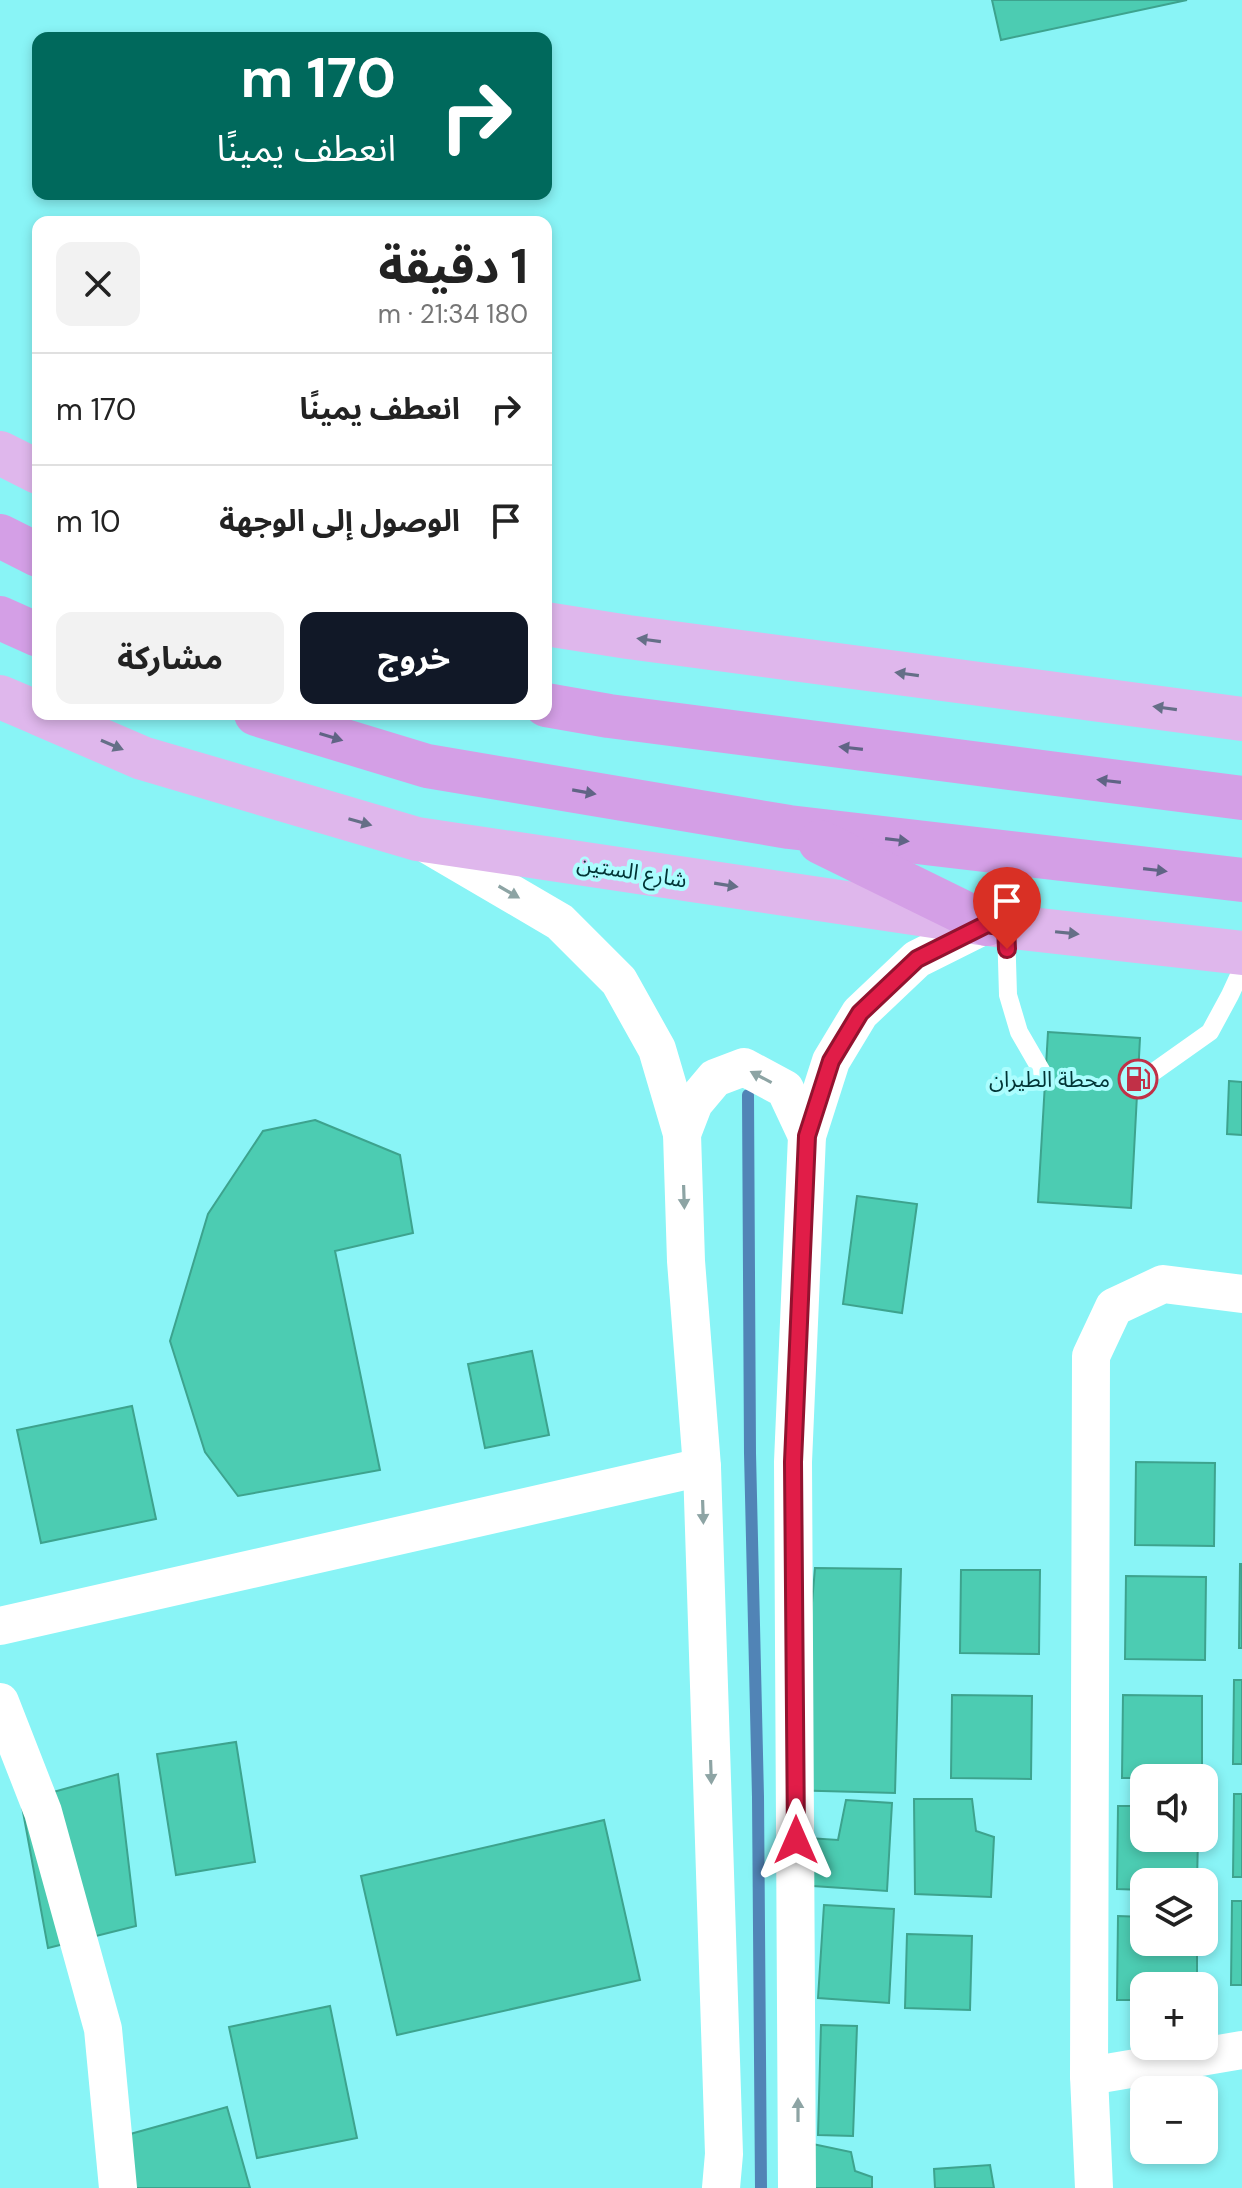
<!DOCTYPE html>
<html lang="ar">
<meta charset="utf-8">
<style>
:root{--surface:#fff;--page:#f2f2f2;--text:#222;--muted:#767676;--line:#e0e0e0;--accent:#111827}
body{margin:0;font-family:"DM Sans","Noto Sans Arabic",sans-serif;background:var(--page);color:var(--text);direction:rtl;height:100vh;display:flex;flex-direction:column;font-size:30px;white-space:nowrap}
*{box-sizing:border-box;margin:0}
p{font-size:26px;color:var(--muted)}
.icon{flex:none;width:44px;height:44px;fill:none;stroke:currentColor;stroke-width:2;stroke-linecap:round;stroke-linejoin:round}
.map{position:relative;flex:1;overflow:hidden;direction:ltr}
.drawer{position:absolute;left:32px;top:216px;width:520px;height:504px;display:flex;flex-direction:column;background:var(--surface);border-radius:16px;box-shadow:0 4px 12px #0003;direction:rtl}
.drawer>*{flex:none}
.top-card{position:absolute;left:32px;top:32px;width:520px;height:168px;border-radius:16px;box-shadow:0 4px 12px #0003;direction:rtl;background:#00695c;color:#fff;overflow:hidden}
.controls{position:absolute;left:1130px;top:1764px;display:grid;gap:16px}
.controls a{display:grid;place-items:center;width:88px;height:88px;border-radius:16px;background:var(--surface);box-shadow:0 4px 12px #0003;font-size:40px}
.pin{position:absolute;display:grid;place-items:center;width:68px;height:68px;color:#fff;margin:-82px -34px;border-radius:50% 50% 50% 0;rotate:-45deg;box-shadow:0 0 8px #0007}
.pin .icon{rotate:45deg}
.me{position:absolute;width:88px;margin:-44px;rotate:0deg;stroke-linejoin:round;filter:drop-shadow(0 0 6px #0008)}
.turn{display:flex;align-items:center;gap:28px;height:168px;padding:0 24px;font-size:36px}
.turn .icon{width:104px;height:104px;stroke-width:2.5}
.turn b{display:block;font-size:56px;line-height:68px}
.round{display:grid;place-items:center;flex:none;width:84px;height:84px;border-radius:16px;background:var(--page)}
.head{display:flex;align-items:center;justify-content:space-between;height:136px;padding:0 24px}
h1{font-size:48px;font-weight:700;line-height:60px}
.button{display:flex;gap:16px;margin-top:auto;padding:16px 24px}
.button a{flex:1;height:92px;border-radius:16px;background:var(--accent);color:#fff;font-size:32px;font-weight:700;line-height:92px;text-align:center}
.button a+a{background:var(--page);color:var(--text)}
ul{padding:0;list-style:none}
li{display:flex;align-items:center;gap:24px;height:112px;padding:0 24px;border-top:2px solid var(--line)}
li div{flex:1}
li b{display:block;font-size:30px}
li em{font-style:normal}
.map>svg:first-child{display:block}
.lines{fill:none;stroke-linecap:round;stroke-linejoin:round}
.stream{stroke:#5184b6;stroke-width:12}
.building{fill:#4cccb2;stroke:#3da38e;stroke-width:2}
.service{stroke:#fff;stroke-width:18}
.minor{stroke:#fff;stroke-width:38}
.primary{stroke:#dfb7ec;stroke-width:44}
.trunk{stroke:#d49fe6;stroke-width:44}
.oneway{fill:#656f87}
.oneway2{fill:#606485}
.oneway3{fill:#8da4a4}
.route-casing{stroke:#92132f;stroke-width:20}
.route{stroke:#e11d48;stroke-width:14}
.labels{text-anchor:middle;stroke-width:8;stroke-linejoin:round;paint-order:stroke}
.street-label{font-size:22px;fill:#013435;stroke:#acfdfe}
.poi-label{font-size:22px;fill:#013435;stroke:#acfdfe;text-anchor:end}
</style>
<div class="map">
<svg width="1242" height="2188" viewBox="0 0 1242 2188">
<rect width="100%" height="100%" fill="#89f4f6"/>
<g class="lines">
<path class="stream" d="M748,1095L750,1453L758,1797L761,2188"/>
</g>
<g class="building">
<path d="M992,0H1187L1001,40Z"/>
<path d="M1048,1032L1140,1038L1131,1208L1038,1202Z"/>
<path d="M1229,1081L1242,1082V1135L1227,1134Z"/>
<path d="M315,1120L400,1155L413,1233L335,1251L380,1470L238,1496L205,1452L170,1341L208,1214L263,1131Z"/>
<path d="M857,1196L917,1204L902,1313L843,1304Z"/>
<path d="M532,1351L549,1435L485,1448L468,1364Z"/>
<path d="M132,1406L156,1519L41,1543L17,1430Z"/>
<path d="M1136,1462L1215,1463L1214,1546L1135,1545Z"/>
<path d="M1240,1564H1242V1648H1239Z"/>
<path d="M815,1568L901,1569L895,1793L786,1790L800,1743Z"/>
<path d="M961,1570H1040L1039,1654L960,1653Z"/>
<path d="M1126,1576L1206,1577L1205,1660L1125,1659Z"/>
<path d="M1234,1680H1242V1764H1233Z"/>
<path d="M952,1695L1032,1696L1031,1779L951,1778Z"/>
<path d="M1123,1695L1202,1696V1778H1122Z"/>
<path d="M236,1742L255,1862L176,1875L157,1754Z"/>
<path d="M118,1774L136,1926L48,1948L21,1801Z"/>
<path d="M1234,1794H1242V1877H1233Z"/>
<path d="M914,1799H972L976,1831L994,1837L991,1897L915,1894Z"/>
<path d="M846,1800L892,1803L887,1891L783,1884L778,1836L838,1840Z"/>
<path d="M1118,1806H1144V1838H1198L1197,1882H1144V1890L1117,1889Z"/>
<path d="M604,1820L640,1980L397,2035L361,1876Z"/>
<path d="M1232,1901H1242V1985H1231Z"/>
<path d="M824,1905L894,1909L889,2003L818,1998Z"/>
<path d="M1118,1916L1144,1917V1942H1197V1986H1144V2000H1117Z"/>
<path d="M907,1934L972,1936L970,2010L905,2008Z"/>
<path d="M330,2006L357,2138L257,2158L229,2027Z"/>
<path d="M821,2025L857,2026L853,2136L818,2135Z"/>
<path d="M227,2107L250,2188H110L98,2143Z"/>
<path d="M808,2143L851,2152L855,2171L872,2177V2188H807Z"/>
<path d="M990,2165L994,2188H935L934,2169Z"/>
</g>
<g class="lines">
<g class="service">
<path d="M1006,927L1008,995L1019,1032L1045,1077"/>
<path d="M1138,1083L1210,1032L1230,995L1242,969"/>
</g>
<g class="minor">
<path d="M427,844L560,922L619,981L657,1049L682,1134L686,1261L702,1467L724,2154L721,2188"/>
<path d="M682,1134L694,1103L715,1078L744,1067L785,1089L807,1136"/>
<path d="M0,1626L702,1467"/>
<path d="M0,1702L43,1812L103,2029L118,2188"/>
<path d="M1089,2076L1242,2050"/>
<path d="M797,2188L793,1462L807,1136L831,1061L860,1013L917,959L987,924"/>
<path d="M1094,2188L1089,2076L1091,1356L1114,1307L1163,1284L1242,1294"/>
</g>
<g class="primary">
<path d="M0,453L38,472"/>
<path d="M546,624L628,637L1242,719"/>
<path d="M0,697L38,713"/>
<path d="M40,714L142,758L417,839L987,924L1242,953"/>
</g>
<g class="trunk">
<path d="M0,536L38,555"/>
<path d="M0,618L38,635"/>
<path d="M546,705L609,716L1242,798"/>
<path d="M256,714L427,766L789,827L1242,880"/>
<path d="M820,842L987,924"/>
</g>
</g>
<defs><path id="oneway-solid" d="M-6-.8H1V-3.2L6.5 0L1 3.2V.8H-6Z" transform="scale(2)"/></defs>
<g class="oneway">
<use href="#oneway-solid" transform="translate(649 640) rotate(-172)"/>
<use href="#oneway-solid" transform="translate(907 674) rotate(-172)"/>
<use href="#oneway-solid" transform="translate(1165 708) rotate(-172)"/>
<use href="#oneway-solid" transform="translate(112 745) rotate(23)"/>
<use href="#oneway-solid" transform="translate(360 822) rotate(16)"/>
<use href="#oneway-solid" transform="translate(726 885) rotate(9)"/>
<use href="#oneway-solid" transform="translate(1067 933) rotate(6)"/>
</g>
<g class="oneway2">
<use href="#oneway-solid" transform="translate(331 737) rotate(17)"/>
<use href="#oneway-solid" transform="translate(851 748) rotate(-173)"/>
<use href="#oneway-solid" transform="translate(1109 781) rotate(-173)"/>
<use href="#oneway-solid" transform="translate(584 792) rotate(10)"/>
<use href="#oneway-solid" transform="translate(897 840) rotate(7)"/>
<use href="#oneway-solid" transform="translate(1155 870) rotate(7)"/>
</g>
<g class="oneway3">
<use href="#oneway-solid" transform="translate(509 892) rotate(30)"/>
<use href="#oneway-solid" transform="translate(761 1077) rotate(-152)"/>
<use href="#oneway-solid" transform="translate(684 1197) rotate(88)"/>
<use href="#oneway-solid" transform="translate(703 1512) rotate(88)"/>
<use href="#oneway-solid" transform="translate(711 1772) rotate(88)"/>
<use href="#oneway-solid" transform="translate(798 2110) rotate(-90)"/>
</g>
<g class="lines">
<g class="route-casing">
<path id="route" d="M796,1840L793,1462L807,1136L831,1061L860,1013L917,959L987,924L1006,927L1007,949"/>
</g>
<use href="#route" class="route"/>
</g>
<defs>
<g id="fuel-ring" transform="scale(2)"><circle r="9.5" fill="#acfdfe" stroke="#c13047" stroke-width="1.5"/><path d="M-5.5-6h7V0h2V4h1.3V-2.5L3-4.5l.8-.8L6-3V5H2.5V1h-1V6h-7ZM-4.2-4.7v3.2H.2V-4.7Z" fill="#c13047"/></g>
</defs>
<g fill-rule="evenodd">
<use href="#fuel-ring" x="1138" y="1079"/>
</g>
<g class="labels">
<g class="street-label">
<text transform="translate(632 871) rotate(9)" y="8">شارع الستين</text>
</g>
<g class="poi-label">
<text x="1110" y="1087">محطة الطيران</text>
</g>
</g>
</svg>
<div class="controls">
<a><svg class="icon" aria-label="sound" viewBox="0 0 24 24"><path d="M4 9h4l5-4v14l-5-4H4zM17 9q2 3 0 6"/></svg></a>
<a><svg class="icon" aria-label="layers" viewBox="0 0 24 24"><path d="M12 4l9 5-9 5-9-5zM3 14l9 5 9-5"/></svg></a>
<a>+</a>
<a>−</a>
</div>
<div class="pin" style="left:1007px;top:949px;background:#d93025"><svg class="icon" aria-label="arrive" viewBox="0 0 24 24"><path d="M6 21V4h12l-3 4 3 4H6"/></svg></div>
<svg class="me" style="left:796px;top:1840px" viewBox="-20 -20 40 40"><path d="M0-17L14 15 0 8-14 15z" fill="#e11d48" stroke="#fff" stroke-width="4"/></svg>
<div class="top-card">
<div class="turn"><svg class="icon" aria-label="right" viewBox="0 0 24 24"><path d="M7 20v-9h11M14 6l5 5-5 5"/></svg><div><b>170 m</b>انعطف يمينًا</div></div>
</div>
<section class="drawer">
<div class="head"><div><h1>1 دقيقة</h1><p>180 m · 21:34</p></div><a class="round"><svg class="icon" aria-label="close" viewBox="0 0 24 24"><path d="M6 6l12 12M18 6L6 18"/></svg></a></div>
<ul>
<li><svg class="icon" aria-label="right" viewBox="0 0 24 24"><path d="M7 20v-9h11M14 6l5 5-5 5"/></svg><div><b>انعطف يمينًا</b></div><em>170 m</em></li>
<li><svg class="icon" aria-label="arrive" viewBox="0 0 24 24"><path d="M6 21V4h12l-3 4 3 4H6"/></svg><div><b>الوصول إلى الوجهة</b></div><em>10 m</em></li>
</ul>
<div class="button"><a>خروج</a><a>مشاركة</a></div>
</section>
</div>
